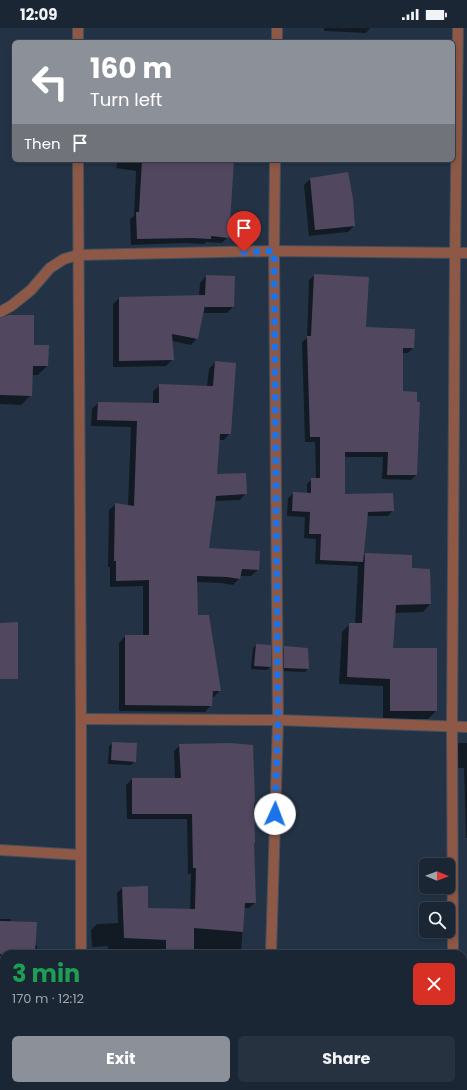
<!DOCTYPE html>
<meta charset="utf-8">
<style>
:root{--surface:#1a2634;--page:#273240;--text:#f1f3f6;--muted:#9fa5ac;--line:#38434f;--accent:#8c9099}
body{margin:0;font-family:Poppins,sans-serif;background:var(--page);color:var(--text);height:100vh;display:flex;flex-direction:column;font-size:15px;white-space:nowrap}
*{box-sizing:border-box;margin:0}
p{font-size:13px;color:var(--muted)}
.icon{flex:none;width:22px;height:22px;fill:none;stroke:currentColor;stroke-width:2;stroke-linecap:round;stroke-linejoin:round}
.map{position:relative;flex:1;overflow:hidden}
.side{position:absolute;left:0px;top:922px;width:467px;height:140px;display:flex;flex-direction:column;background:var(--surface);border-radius:12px 12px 0 0;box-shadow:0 2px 6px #0003,0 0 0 1px var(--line)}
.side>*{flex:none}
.guide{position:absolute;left:12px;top:12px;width:443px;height:122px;border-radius:6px;box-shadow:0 2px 6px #0003,0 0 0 1px var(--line);background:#8c9099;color:#fff;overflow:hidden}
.needle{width:26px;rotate:91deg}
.tools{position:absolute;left:419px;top:830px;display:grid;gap:8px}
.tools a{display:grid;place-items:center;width:36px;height:36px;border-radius:6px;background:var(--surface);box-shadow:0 2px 6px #0003,0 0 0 1px var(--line);font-size:20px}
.pin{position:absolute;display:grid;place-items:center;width:34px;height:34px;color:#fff;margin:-41px -17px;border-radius:50% 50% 50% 0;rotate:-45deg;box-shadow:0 0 4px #0007}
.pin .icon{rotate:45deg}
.me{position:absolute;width:44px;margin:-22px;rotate:2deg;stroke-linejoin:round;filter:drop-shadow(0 0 3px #0008)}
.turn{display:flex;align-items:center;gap:14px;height:84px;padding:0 12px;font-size:18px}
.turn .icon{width:52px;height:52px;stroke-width:2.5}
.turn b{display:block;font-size:28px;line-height:34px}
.then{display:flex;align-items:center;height:38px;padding:0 12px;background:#0003;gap:8px;font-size:15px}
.round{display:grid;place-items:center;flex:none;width:42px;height:42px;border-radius:6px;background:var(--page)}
.headline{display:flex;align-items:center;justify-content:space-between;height:68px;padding:0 12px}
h1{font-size:24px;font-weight:700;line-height:30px;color:#1e9e55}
.primary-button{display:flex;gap:8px;margin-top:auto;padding:8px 12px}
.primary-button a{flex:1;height:46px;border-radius:6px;background:var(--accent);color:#fff;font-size:16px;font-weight:700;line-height:46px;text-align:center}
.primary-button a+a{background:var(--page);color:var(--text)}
.status{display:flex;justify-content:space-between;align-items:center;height:28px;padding:0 20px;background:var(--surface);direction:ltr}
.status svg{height:11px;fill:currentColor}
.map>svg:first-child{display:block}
.shadow{fill:#0007}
.building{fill:#514860}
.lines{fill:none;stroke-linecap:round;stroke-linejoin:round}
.minor-casing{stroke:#415061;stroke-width:12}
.minor{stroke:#8e5846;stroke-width:10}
.route{stroke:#1a73e8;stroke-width:7;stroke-dasharray:0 12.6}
</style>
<div class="status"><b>12:09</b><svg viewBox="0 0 49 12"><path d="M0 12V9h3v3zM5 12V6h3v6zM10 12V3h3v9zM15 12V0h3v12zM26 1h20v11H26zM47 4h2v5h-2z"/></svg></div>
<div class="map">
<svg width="467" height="1062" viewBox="0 0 467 1062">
<rect width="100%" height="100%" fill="#233345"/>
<g class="shadow">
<path d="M324,0H370L366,5L324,3Z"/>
<path d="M118,132H233L228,209L222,215L206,214L204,216L185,215L131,217L130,191L134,188L136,143L116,140Z"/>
<path d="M310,151L352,171L354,198L348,204L309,208L304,157Z"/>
<path d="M315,247L365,300L413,320L408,325H402V364L416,375H419L416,447L411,452L382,451L383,429H344V467L393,482L388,488H366L363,529L366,526L411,541L430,576L423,584L394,585L392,621L436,683L428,691H383V658L339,656L342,604L350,596H355L358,538L315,536L316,511L304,510L305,489L287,488L288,470L294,465L307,466V456L312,451H316L315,414H305L302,314L307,310L309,252Z"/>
<path d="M206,248L233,279L227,285H202L197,310L191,317L172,313V332L166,338L113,339V276L119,270L199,268L200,255Z"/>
<path d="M0,291L47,338L38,347H32L31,367L21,377L0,376Z"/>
<path d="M215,334L230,405L224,412H218L216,447L246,465L240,472L214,473L208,521L258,542L251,548H240L239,551L233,557L220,555L196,554L197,588L220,662L214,669H212L211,677L205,684L119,683V615L125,608H143V558L110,559V539H108L109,482L116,476L128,478L131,399L91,398L92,381L98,375L153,376V363L160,357L207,358L209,341Z"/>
<path d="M256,617L270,639L267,642L251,641L253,620Z"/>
<path d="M284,619L308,641L305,644L281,643V623Z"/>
<path d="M113,715L135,733L131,737L108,736L109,718Z"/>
<path d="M459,715H467V810H466L464,740H454V721Z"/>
<path d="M180,717L253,775L255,875L249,880H244L241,926H107L108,918L92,919L91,902L97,896L118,895L117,865L122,860L147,881L190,882L191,846H188L187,791H127L126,757L132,751H175L174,723Z"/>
<path d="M0,891H11V894L35,917H37V926H4V1001L0,1000Z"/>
</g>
<g class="building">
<path d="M142,132H234L229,210L211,208V211L192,210L137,211L136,184H139Z"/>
<path d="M348,144L353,171L355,198L315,202L310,150Z"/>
<path d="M314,246L369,249L366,299L415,301L414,320H403V363L417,364V374H420L417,447H387L388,424H345V466L393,465L394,483L368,484L363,534L320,532L321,506H309L310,484L292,483L293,464L311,465V450H320V409H310L307,308H311Z"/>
<path d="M206,247L235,248L234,279H205V277L198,311L172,306L174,332L119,333V269L205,267Z"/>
<path d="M9,287H34V317H49L48,338H33L32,368L0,367V290Z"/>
<path d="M215,333L236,335L231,406H220L217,446L246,445L247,466L216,468L209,520L260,523L259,542L242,541L240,551L227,549L197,548L198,587H209L221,663H213L212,678L125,677V607H149V552L116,553V533H114L115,475L134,478L137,393L97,392L98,374L159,375V356L213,358Z"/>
<path d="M365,525L412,527V540L430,541L431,576L396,577L393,620H437V683H390V651L347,649L349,595H362Z"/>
<path d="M18,594V651H0V595Z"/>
<path d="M256,616L271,617V639L254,638Z"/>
<path d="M284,618L308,620L309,641L284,640Z"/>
<path d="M112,714L137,715L136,734L111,732Z"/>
<path d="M230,715L253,717L255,774H254L255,815H254L256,875H245L243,904L194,900V926H166V912L124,910L122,859L148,858V880L195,881L196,840H193L192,786H132V750H181L179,716Z"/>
<path d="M0,893L37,894L35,926H0Z"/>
</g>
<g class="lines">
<g class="minor-casing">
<g id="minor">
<path d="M78,0V14"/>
<path d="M277,14V0"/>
<path d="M78,132L81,691V926"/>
<path d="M0,284L11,278L31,262L50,240L64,231L78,227L274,223L467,225"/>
<path d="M81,691L278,692L467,699"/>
<path d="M0,822L81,827"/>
<path d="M271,926L278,692L274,223L275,132"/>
<path d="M453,926L452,699L455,225L458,0"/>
<path d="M455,1058V1062"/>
<path d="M80,1062V1058"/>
<path d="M267,1062V1058"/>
</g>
</g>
<use href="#minor" class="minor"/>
</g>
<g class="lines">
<path class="route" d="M244,224L274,223L278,692L275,786"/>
</g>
</svg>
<div class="tools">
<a><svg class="needle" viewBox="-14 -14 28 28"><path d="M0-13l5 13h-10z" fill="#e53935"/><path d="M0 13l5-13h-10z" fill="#9fa5ac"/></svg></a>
<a><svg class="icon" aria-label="search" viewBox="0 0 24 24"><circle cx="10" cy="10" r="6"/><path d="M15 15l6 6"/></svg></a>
</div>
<div class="pin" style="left:244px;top:224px;background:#d93025"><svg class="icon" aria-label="arrive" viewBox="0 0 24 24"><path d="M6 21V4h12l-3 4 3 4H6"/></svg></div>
<svg class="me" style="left:275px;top:786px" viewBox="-20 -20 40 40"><circle r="19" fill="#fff"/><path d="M0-13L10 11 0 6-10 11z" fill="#1a73e8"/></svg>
<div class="guide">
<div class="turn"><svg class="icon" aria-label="left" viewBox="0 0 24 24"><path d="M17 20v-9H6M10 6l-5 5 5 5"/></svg><div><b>160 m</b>Turn left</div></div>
<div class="then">Then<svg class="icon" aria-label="arrive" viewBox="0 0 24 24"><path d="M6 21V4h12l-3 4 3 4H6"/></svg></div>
</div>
<section class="side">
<div class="headline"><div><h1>3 min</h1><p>170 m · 12:12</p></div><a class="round" style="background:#d93025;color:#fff"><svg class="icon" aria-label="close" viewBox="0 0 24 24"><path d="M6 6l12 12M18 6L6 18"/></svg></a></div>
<div class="primary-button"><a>Exit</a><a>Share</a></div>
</section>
</div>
